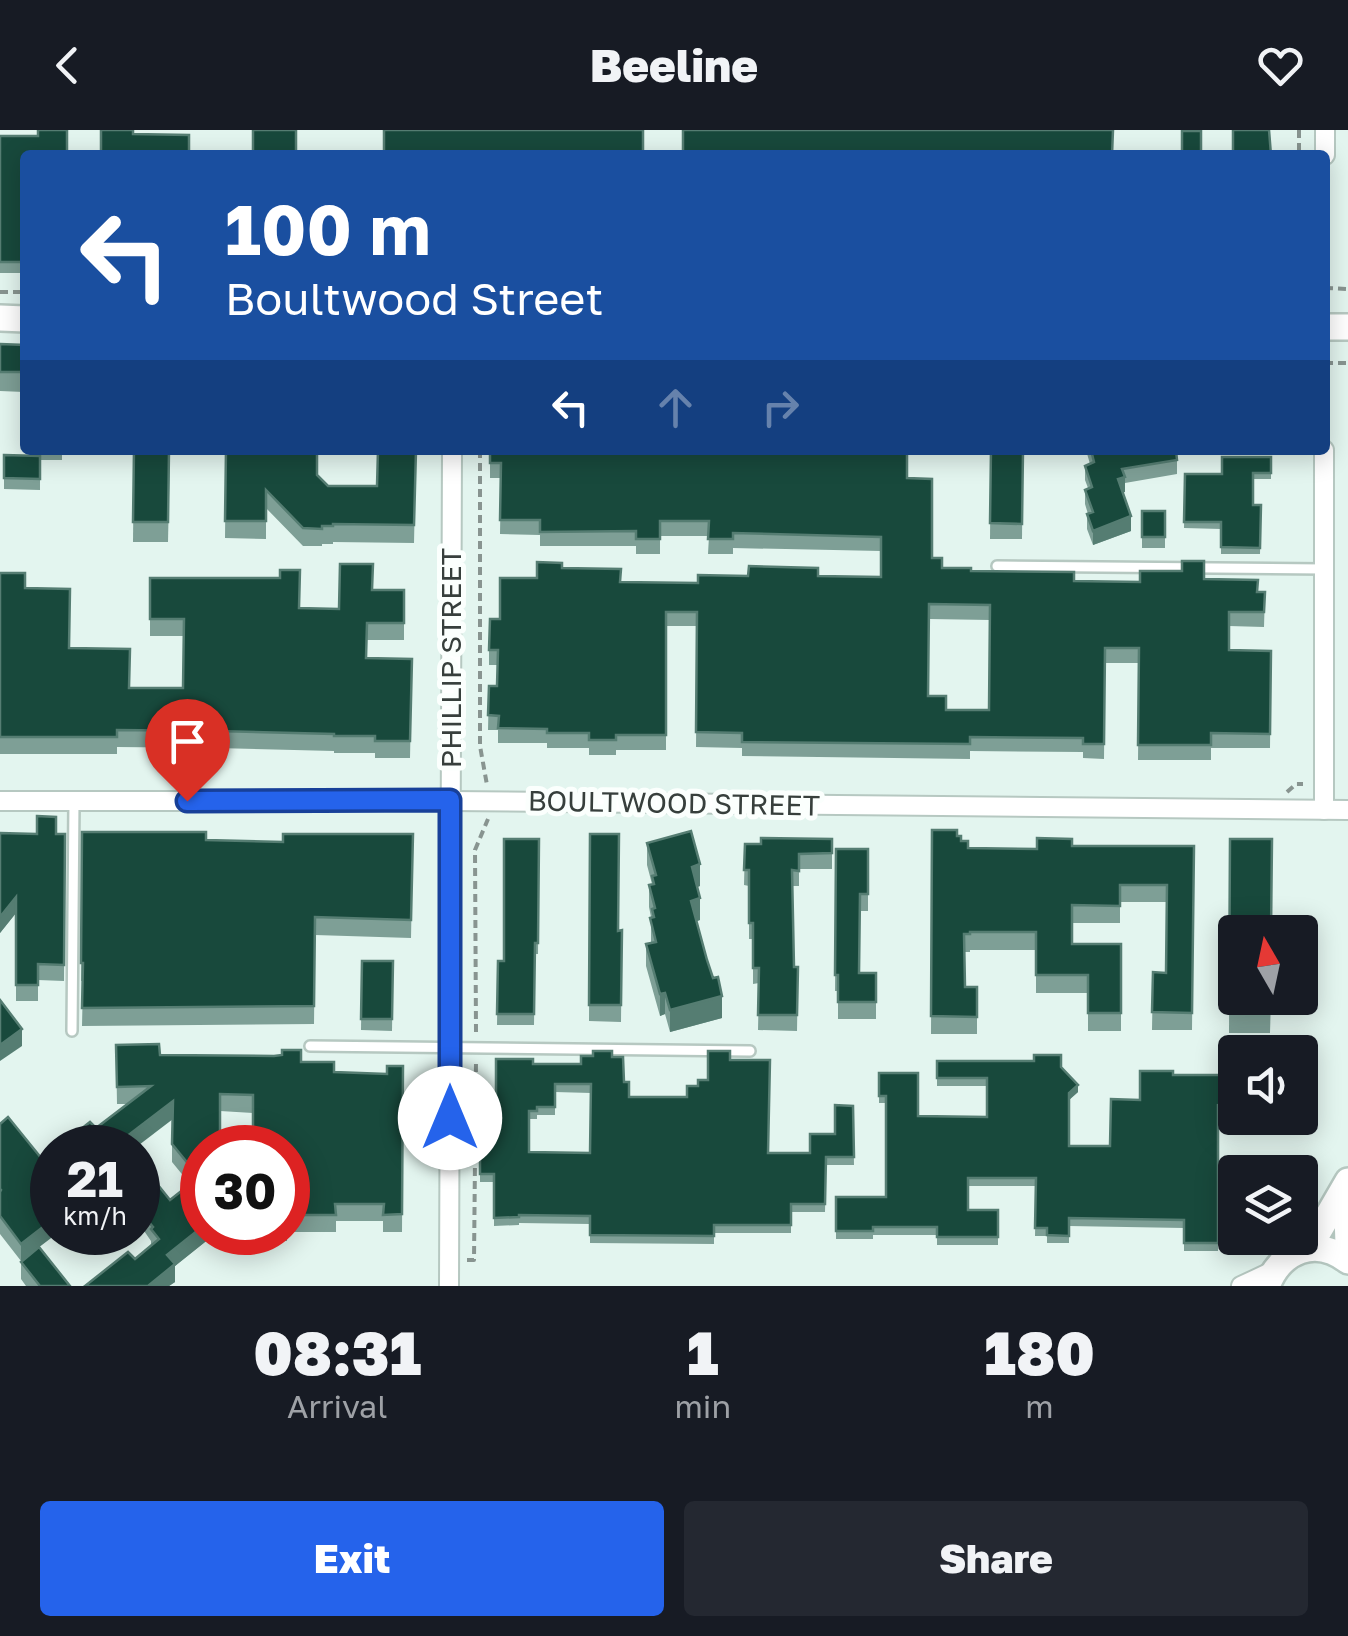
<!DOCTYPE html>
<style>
:root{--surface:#171b24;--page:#242831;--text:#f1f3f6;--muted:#9ea1a6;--accent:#2563eb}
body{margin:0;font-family:"Golos Text",sans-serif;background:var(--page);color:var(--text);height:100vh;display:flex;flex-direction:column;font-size:38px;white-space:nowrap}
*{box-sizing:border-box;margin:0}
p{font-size:32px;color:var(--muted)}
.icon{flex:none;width:55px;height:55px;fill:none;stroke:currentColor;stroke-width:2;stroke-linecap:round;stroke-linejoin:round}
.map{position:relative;height:1156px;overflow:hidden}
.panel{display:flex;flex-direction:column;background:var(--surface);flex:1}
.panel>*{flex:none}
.guide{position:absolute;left:20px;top:20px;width:1310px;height:305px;border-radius:10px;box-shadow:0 5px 25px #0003;background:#1a4fa0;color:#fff;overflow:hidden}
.needle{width:65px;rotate:351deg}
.tools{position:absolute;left:1218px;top:785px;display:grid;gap:20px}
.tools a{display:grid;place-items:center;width:100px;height:100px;border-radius:10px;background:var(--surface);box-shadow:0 5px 25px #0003;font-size:50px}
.speed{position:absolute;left:30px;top:995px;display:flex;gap:20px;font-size:50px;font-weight:700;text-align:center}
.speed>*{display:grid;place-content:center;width:130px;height:130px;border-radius:50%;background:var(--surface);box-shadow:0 5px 25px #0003;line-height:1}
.speed small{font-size:25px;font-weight:400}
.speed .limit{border:15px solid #d22;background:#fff;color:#111}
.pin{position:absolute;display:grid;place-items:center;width:85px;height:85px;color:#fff;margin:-102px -42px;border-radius:50% 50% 50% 0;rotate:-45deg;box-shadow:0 0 10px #0007}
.pin .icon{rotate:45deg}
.me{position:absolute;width:110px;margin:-55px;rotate:0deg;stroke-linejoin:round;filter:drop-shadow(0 0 8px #0008)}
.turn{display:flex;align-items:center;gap:35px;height:210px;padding:0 40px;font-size:45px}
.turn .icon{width:130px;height:130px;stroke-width:2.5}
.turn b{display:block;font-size:70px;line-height:85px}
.lanes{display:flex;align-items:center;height:95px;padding:0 40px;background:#0003;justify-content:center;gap:50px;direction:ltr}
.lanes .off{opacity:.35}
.eta{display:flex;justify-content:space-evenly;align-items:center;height:170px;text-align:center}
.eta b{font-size:60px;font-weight:800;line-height:70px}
.primary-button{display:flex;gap:20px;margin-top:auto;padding:20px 40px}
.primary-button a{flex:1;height:115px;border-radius:10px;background:var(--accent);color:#fff;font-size:40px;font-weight:800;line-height:115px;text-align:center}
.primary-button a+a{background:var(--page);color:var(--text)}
header{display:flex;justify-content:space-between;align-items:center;height:130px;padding:0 40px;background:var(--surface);font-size:45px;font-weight:800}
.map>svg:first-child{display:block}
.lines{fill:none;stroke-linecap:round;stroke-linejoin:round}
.lane-casing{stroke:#b6c8c1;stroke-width:14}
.street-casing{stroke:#b6c8c1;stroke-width:22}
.secondary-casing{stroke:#b6c8c1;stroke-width:30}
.path{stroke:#889490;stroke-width:4;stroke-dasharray:8 5;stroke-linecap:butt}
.lane{stroke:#fff;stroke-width:9}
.street{stroke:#fff;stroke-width:18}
.secondary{stroke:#fff;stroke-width:25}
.wall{fill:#7e9f96;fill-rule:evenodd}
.shaded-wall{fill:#557d72}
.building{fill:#18493c;stroke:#557d72;stroke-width:2.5;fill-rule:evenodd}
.route-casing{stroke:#184099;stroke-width:25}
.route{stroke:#2563eb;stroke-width:18}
.labels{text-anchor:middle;stroke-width:10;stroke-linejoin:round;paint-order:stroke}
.street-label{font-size:28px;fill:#373f3c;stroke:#fbfffd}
</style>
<header><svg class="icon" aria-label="back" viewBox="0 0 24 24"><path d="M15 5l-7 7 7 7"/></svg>Beeline<svg class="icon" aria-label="heart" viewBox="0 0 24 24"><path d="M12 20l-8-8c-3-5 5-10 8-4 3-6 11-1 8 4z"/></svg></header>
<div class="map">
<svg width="1348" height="1156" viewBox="0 0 1348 1156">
<rect width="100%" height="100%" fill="#e3f5ef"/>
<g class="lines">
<g class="lane-casing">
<g id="lane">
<path d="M997,436L1324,439"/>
<path d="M72,901L74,671"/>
<path d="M310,916L750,921"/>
</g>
</g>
<g class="street-casing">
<g id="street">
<path d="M1325,25V0"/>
<path d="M1324,320V680"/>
<path d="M0,671H450L1348,680"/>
<path d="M449,1156L452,320"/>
<path d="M1241,1156L1273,1141"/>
</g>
</g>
<g class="secondary-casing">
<g id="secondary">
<path d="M0,188L25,189"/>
<path d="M1325,197H1348"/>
<path d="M1346,1058L1348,1114"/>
<path d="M1309,1118L1348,1051"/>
<path d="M1267,1156C1281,1120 1316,1106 1348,1131"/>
</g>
</g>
<g class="path">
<path d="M1299,0V25"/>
<path d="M1325,158L1348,159"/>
<path d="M0,162H25"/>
<path d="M1325,233H1348"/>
<path d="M480,320V616L487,655"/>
<path d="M1287,662L1296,654H1303"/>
<path d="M476,902L475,720L488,689"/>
<path d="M467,1130H474L476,931"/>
</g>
<use href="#lane" class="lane"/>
<use href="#street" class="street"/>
<use href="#secondary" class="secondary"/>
</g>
<g class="wall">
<path d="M67,0L25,25V143H0V6H38Z"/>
<path d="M683,0L1113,25H683Z"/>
<path d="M0,214L25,215L24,262L0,261Z"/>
<path d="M33,320H62V330H40V360L4,359V325L33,326Z"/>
<path d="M134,320H170L168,412H133Z"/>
<path d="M226,320L317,345L328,356H377L416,320L414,413L333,412V414H322V416H303L266,378V409L225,408Z"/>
<path d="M490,320L907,348L932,428L942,438L1074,451L1140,452L1204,449L1257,462H1265L1264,497L1229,496V520L1271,521L1270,618H1211V630H1138L1139,533H1105L1104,629L1083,628V622L970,621V629L742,626V618L696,617L697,496H666V620H616V625H589V618H547V613H498V600H488L489,556H497V535H489V520L500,489L537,448L562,438L620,452L698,453L818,446L881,447V421L733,418V424H708L709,406H660V424H636V416H540V405L500,404L501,348H490ZM929,489L990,490L989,580H946L929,566Z"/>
<path d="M991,320H1023L1022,409H990Z"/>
<path d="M1086,320H1176L1177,330V344L1125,353V362H1123L1131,401L1093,415L1087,399V384H1088L1085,374V360L1088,358L1085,350V336L1090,334Z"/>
<path d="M1271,327V349H1253V375H1261L1260,424H1221V399L1184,398L1185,344H1222Z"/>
<rect x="1142" y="381" width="23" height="37"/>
<path d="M0,443L25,458L69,518L130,558H183L184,506H150V448L300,478L339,479L373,460H404V510H367L366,528L412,529L410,628H375V623H334V621L216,618L117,617V624H0Z"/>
<path d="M932,700L957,706L968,718L1037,719L1072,716H1194L1192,900H1152L1153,842L1166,843V772H1120V793H1072V814H1121V901H1088V863H1036V820H970V822H964L965,857H977V904H931Z"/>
<path d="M82,702L206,710L283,712L413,704L411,808L315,805L314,894L82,896L83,851H81Z"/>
<path d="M0,703L65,704L64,851L38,850V871H16V783L0,803Z"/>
<path d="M590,704L618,800H622L621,892L589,891Z"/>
<path d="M539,709L538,824H535L534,895H497L498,831H504Z"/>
<path d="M832,709V739H799V756H792L794,837H798L797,901L758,900L759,853L753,854V809H749V756L744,755L745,714Z"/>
<path d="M1230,709L1271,868L1270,903H1229Z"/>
<path d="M647,713L700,756L697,757L700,790L697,791L722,888L670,902L665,884L660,886L646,836V814L651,813V787L649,777V755L652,754L647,735Z"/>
<path d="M836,719H868V781H860L859,843H876V889H838V861H835Z"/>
<path d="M362,831H393L392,901L361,900Z"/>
<path d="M116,915L160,925L301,932L334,942L387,944L403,936L402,1102H383V1091H336V1102H288V1018L253,983L220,981L202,1018L215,1104L175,1136V1152L169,1156H85L135,1129L151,1116V1111L138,1092V1021L139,1032L170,1070L190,1054L172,1032V989L96,998L128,974H117Z"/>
<path d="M612,927L624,952L629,967H687L698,956L708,950L730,930L768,1023H810L835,1004L853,976L854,1035H826L825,1082H791V1103H714V1114L590,1113V1094L519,1093V1095L494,1096V1052H480V1010H486L533,934H581ZM555,962L591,963L590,1023L529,1022V989H537V985H555Z"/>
<path d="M937,931L1061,937L1078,962L1069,970V1016H1110L1140,970L1173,945H1226V982H1218V1121H1184V1098L1069,1096V1113H1047V1106H1035L1036,1056H968V1080H998V1115H937V1105H873V1109H836V1067H886V973H879V943L918,986L987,987V956H937Z"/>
<path d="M0,994L40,1117L70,1156H26L21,1149V1131L0,1104Z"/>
<rect x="253" y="1102" width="34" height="9"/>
</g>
<g class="shaded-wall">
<path d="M1125,347V362L1118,364V349Z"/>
<path d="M1131,386V401L1093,415V401Z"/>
<path d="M700,734V756L692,759V737Z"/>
<path d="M16,767V783L0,803V787Z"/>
<path d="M700,768V790L691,793V771Z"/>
<path d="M665,863V884L660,886V864Z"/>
<path d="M722,866V888L670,902V880Z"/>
<path d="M22,899V916L0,931V915Z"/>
<path d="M1078,955V962L1069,970V963Z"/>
<path d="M173,971V989L135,1018L126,1007Z"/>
<path d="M52,1090V1102H59L21,1131V1114Z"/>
<path d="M202,1097V1102H215V1104L175,1136V1152L169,1156H148L167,1125Z"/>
</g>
<g class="building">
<path d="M38,0H67V25H25V132H0V6H38Z"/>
<path d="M101,0H133V4L189,5V25H101Z"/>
<rect x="253" y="0" width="43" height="25"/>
<path d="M384,0H643V25L432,24V25H384Z"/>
<path d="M683,0H1113L1112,25H1023V23L954,22V25L844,23V25H683Z"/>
<path d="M1233,0H1269L1271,25H1240V22H1233Z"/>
<rect x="1182" y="1" width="19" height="24"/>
<path d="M0,214L25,215L24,242H0Z"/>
<path d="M134,320H169L168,392H133Z"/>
<path d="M226,320H317V345L328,356H377L378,320H416L414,395L333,394V396H322V399L303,398L266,360V391H225Z"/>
<path d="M490,320H907V348L932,349V428H942V438H971V441L1074,442V451L1140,452V441H1182V431H1204V449L1258,450L1257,462H1265L1264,482H1229V520L1271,521L1270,604L1211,603V615H1138L1139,518H1105L1104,614H1083V608L970,607V614L742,612V603L696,602L697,482H666V605H616V610H589V603H547V599L498,598L499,586L488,585L489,556H497L498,520H489L490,489H500V448H537V432L562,433V438L621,439L620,452L698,453V445L748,446L749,436L818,438V446L881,447V407L733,403V409H708L709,391H660V409H636V401L540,402V390H500L501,333H490ZM929,474L990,475L989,580H946V566H928Z"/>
<path d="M991,320H1023L1022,394L990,393Z"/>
<path d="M1091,320H1176L1177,330L1122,339L1125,347L1118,349L1131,386L1093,401L1087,384L1093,382L1085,360L1092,357L1085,336L1094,332Z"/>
<path d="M4,325L40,326V349L4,348Z"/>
<path d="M1222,327H1271V343H1253V375H1261L1260,418L1221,417V392H1184L1185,344H1222Z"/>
<rect x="1142" y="381" width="23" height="26"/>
<path d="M340,434H373L372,460H404V493H367L366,528L412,529L410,611H375V606H334V604L216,601L117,600V607H0V443H25V458L70,459L69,518L130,519L129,558H183L184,489H150V448H280V440H300L299,478L339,479Z"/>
<path d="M37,686L56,687V704H65L64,835L38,834V855H16V767L0,787V703L37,704Z"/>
<path d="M932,700H957V706H961V711H968V718L1037,719V708L1072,709V716H1194L1192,883L1152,882L1153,842L1166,843L1167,755H1120V776L1072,775V814H1121V883H1088V845H1036V802H970V804H964L965,857H977V887L931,886Z"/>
<path d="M691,701L700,734L692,737L700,768L691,771L707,830L713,848L718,847L722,866L670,880L665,863L660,864L646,814L656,812L650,788L654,787L652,779L655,778L649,755L654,754L652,746L656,745L647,713Z"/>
<path d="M82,702H206V710L283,712V704H413L411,790L315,787L314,876L82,878L83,833H81Z"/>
<path d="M590,704H619L618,801L622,800L621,875H589Z"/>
<path d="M761,708L832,709V723L799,724V741L792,740L794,837H798L797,885H758L759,838H753V793H749V740H744L745,714H761Z"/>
<path d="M504,709H539L538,813H535L534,884H497L498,831H504Z"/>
<path d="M1230,709H1272L1271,802H1235V868H1270V881H1229Z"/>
<path d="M836,719H868V764H860L859,843H876V872H838V845H835Z"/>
<path d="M362,831H393L392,889H361Z"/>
<path d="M0,870L22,899L0,915Z"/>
<path d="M159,914L160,925L274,926L282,925V920H301V932H334V942L387,944V936H403L402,1084L383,1085L384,1074H335L336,1085H288V1018H253V965L220,964V1018H202V1097L167,1125L175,1134L148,1156H85L128,1122L135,1129L159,1109L151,1099L153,1097L142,1084L144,1082L138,1075V1030L170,1070L199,1047L172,1014L173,971L126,1007L135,1018H57L90,992L96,998L151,956L117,957L116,915Z"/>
<path d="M593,921H612V927H623L624,952H629V967H687V956H698V950H708V921H730V930H770L768,1023H810V1004H835V975L853,976L854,1027H826L825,1074H791V1095H714V1106L590,1105V1086L519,1085V1087L494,1088V1044H480V1010H486V991H496V929H533V934H581V926H593ZM555,954H591L590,1023L529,1022V981H537V977H555Z"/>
<path d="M1034,925H1061V937L1078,955L1069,963V1016H1110L1111,969L1140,970V941H1173V945H1226V974L1218,975V1113H1184V1090L1069,1088V1106L1047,1105V1098H1035L1036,1048H968V1080H998V1107H937V1097H873V1101H836V1067H886V966H879V943H918V986L987,987V948H937V931H1034Z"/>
<path d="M8,987L42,1029L52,1021V1090L21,1114L0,1086V1062L1,1060L0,1059V994Z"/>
<path d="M39,1117L70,1156H40L21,1132Z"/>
</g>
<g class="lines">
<g class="route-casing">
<path id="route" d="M187,671L450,670V988"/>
</g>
<use href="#route" class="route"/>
</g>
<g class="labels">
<g class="street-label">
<text transform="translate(451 528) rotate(-90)" y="10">PHILLIP STREET</text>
<text transform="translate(674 673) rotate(1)" y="10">BOULTWOOD STREET</text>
</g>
</g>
</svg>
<div class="tools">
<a><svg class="needle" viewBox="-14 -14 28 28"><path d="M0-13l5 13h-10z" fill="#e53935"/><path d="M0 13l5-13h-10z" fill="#9ea1a6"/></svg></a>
<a><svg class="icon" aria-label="sound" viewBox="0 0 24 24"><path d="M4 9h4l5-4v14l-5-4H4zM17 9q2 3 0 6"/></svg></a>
<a><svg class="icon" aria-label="layers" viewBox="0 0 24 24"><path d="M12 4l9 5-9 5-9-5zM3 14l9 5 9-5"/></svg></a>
</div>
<div class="speed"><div>21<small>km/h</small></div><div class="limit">30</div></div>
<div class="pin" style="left:187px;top:671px;background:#d93025"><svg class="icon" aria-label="arrive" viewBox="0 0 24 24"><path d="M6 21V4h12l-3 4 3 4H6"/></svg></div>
<svg class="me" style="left:450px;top:988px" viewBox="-20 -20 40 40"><circle r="19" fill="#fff"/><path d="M0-13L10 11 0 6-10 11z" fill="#2563eb"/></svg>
<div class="guide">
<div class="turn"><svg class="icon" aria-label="left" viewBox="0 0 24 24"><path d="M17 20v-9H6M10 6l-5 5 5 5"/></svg><div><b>100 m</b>Boultwood Street</div></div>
<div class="lanes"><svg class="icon" aria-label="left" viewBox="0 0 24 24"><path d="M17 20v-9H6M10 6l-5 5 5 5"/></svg><svg class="icon off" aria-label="ahead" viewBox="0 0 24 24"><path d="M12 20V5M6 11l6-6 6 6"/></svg><svg class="icon off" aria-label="right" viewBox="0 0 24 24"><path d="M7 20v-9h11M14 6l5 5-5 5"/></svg></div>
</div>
</div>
<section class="panel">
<div class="eta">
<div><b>08:31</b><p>Arrival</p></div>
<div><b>1</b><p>min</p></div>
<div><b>180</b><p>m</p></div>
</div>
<div class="primary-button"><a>Exit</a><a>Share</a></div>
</section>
